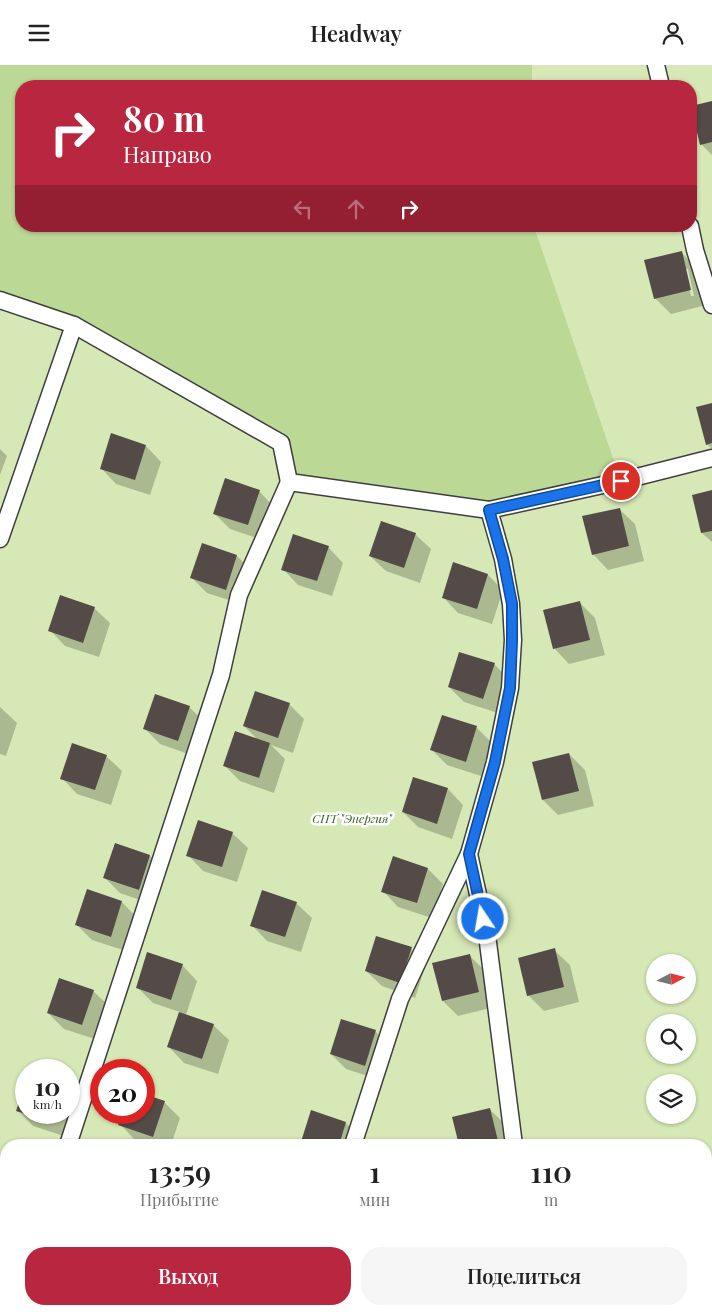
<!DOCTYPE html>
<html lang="ru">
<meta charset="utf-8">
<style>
:root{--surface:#fff;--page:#f6f6f6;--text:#222;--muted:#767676;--accent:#b9263f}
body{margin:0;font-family:"Playfair Display",serif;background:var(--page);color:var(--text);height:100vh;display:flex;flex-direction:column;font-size:19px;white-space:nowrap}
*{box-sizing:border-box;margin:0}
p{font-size:16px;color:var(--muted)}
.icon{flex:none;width:28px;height:28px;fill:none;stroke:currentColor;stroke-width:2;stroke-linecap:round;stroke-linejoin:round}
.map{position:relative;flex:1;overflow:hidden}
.panel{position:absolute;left:0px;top:1074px;width:712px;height:176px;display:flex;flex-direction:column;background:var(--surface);border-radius:20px 20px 0 0;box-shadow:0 1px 4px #0004}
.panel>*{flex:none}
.hud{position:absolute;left:15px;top:15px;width:682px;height:152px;border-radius:20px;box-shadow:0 1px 4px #0004;background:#b9263f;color:#fff;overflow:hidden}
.needle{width:32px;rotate:83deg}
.controls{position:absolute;left:646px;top:889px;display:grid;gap:10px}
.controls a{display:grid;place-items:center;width:50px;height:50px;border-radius:50%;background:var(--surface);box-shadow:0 1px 4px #0004;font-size:25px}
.speed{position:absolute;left:15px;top:994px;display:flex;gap:10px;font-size:25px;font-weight:700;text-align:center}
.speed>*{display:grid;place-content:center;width:65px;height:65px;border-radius:50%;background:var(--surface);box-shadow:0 1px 4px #0004;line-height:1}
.speed small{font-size:12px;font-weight:400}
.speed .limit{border:8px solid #d22;background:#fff;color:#111}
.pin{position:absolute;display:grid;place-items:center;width:42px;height:42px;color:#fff;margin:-21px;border:2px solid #fff;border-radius:50%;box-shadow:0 1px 5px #0007}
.me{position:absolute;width:55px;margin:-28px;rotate:348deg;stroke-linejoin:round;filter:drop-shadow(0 0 4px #0008)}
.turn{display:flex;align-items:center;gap:18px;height:105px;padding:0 25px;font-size:22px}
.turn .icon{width:65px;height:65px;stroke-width:2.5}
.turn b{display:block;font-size:35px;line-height:42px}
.lanes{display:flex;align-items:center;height:48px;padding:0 25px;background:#0003;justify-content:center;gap:25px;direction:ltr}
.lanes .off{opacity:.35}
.eta{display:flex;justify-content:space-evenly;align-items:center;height:85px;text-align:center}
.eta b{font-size:30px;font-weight:600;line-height:35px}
.button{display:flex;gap:10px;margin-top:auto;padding:10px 25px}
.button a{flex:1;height:58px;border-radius:20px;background:var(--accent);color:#fff;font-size:20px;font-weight:600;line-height:58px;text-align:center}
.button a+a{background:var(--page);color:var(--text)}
header{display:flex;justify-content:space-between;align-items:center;height:65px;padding:0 25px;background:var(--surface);font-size:22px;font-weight:600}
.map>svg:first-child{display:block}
.green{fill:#d6e8b5;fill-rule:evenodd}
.forest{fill:#bbd895}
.shadow{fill:#0003;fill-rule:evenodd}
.building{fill:#544b48}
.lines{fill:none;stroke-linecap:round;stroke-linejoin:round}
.lane-casing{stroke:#3f3f3f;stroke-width:19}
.lane{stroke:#fff;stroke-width:16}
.route-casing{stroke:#114b97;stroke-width:12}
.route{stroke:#1a73e8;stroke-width:9}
.labels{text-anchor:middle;stroke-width:5;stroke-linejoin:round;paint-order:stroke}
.park-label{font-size:12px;font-style:italic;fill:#34621e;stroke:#fff}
</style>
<header><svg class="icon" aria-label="menu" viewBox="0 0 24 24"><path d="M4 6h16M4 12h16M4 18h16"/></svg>Headway<svg class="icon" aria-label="person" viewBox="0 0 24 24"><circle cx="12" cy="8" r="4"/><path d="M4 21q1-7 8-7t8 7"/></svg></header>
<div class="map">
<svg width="712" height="1249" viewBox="0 0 712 1249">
<rect width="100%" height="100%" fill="#fff8eb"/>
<path class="green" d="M532,0H712V1249H0V235L621,416L534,161H691V21H532ZM655,898H688V930H655ZM655,958H688V990H655ZM26,1005H69V1048H26ZM101,1005H144V1048H101ZM655,1018H688V1050H655ZM6,1080H706V1244H6Z"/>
<path class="forest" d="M0,0H532V21H21V161H534L621,416L489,445L289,417L280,378L74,260L0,235Z"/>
<g class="shadow">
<path d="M712,38V90L701,79Z"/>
<path d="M682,188L697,203L706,240L671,249L655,233ZM685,204H688L694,231H691Z"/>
<path d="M712,339V384L707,379Z"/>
<path d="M112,370L146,381L161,397L150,430L116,419L101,403Z"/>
<path d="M0,384L7,391L0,410Z"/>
<path d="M259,426L274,442L263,475L230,464L214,448Z"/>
<path d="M712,426V477L702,468Z"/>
<path d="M619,444L635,459L644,496L608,505L593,489Z"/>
<path d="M415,469L431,484L420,518L386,506L370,491Z"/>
<path d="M328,482L343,498L332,531L298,520L283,504Z"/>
<path d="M237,491L252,506L241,539L207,528L192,513Z"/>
<path d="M454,499L488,510L503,525L492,559L458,548L443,532Z"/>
<path d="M580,538L595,553L605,590L569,599L554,583Z"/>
<path d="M94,543L110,558L99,592L65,581L50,565Z"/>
<path d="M494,599L510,615L498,648L464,637L449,622Z"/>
<path d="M289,639L304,654L293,688L271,680L285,694L274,728L240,716L225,701L258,675L244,661Z"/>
<path d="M0,642L17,658L6,691L0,689Z"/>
<path d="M189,642L205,657L194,691L160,679L145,664Z"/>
<path d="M443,651L477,663L492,678L481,711L447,700L432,685Z"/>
<path d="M569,689L585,705L594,741L558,750L543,735Z"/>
<path d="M106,691L122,706L111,740L77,729L62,713Z"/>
<path d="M414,713L448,724L463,740L452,774L418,762L403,747Z"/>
<path d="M232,768L248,783L237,817L203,806L188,790Z"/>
<path d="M150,791L165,806L154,840L120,828L105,813Z"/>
<path d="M428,804L443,819L432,853L398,842L383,826Z"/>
<path d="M88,826L122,837L137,853L126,886L92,875L77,860Z"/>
<path d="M296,838L312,853L301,887L267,876L252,860Z"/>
<path d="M411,884L426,899L415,933L382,921L366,906Z"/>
<path d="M554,885L570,900L579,937L544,946L528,930Z"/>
<path d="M469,890L485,906L494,942L458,951L443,936L434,899Z"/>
<path d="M182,900L197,916L186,950L213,960L229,975L218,1009L184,998L169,982L180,947L153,938L137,922Z"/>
<path d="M93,926L109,941L98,975L64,964L48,948Z"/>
<path d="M342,955L376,967L391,982L380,1015L346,1004L331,989Z"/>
<path d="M26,1020V1048H69V1029L78,1038L67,1072L33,1061L18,1045Z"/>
<path d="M144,1030L164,1037L180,1053L171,1080H150L135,1075L120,1059L124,1048H144Z"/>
<path d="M489,1044L505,1059L510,1080H461Z"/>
<path d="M346,1058L361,1074L359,1080H301Z"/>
<path d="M0,1104L6,1106V1154L0,1149Z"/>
<path d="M0,1221L6,1225V1244L15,1249H0Z"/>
<path d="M54,1244H105L110,1249H52Z"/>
<path d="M250,1244H297L302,1249H249Z"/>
</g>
<g class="building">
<path d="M712,36V77L700,80L691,41Z"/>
<path d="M682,186L691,225L654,234L644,195Z"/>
<path d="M712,338V378L706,380L696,342Z"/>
<path d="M111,368L146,380L135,415L100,404Z"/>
<path d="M225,413L260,425L248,460L213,449Z"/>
<path d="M712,425V466L701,468L692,430Z"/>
<path d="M620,443L629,481L592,490L582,451Z"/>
<path d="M381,456L416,468L404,503L369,491Z"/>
<path d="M293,469L329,481L317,516L281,505Z"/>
<path d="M202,478L237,490L226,525L190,513Z"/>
<path d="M453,497L488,509L477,544L442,533Z"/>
<path d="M60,530L95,542L83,578L48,566Z"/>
<path d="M580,536L590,575L553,584L543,545Z"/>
<path d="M459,587L495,598L483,634L448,622Z"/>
<path d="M255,626L290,638L278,673L243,661Z"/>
<path d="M155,629L190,641L178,676L143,664Z"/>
<path d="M442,650L477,661L466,697L430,685Z"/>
<path d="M235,666L270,678L259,713L223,701Z"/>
<path d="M72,678L107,690L95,725L60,714Z"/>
<path d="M569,688L579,726L542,735L532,697Z"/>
<path d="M413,712L448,723L437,759L402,747Z"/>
<path d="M198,755L233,767L222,802L186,791Z"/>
<path d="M115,778L150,790L139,825L103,813Z"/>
<path d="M393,791L428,803L417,838L381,827Z"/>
<path d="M87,824L122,836L111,872L75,860Z"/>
<path d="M262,825L297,837L285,872L250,861Z"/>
<path d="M376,871L412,882L400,918L365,906Z"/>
<path d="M555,883L564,922L527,931L518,893Z"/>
<path d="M147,887L183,899L171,935L136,923Z"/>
<path d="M470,889L479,927L442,936L432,898Z"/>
<path d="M59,913L94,925L82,960L47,948Z"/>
<path d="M179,947L214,959L202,994L167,982Z"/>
<path d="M341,954L376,965L365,1001L330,989Z"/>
<path d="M26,1017V1048H55L52,1057L16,1046Z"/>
<path d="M144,1029L165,1036L153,1072L118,1060L122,1048H144Z"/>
<path d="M490,1043L499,1080H459L452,1052Z"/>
<path d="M311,1045L346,1057L339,1080H300Z"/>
<path d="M0,1103L6,1105V1144L0,1142Z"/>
<path d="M52,1244H92L90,1249H51Z"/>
<path d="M249,1244H288L286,1249H247Z"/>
</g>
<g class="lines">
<g class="lane-casing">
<g id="lane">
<path d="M656,0L661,21"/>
<path d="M690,161L695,185L712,240"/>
<path d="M0,235L74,260L281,378L289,417L489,445L621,416L712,393"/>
<path d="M0,474L74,260"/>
<path d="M469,789L487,870L514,1080"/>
<path d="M68,1080L221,610L239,530L289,417"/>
<path d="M353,1080L400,934L469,789L495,697L510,623L513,575L511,539L503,494L489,445"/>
<path d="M706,1159H712"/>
<path d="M12,1249L14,1244"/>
<path d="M299,1249L300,1244"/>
</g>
</g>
<use href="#lane" class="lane"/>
</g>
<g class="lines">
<g class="route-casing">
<path id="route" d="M483,854L469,789L495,697L510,623L512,575V539L503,494L489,445L621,416"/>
</g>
<use href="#route" class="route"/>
</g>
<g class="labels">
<g class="park-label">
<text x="352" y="758">СНТ "Энергия"</text>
</g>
</g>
</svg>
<div class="controls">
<a><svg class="needle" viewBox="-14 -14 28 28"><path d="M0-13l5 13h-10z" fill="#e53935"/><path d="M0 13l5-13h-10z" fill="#767676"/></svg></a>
<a><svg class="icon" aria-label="search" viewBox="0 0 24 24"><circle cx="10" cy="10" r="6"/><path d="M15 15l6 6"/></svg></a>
<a><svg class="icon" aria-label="layers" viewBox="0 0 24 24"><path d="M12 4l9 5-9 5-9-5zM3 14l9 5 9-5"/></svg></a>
</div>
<div class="speed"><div>10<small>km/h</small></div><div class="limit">20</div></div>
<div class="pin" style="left:621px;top:416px;background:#d93025"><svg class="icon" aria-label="arrive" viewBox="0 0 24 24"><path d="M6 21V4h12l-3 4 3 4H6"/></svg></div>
<svg class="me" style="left:483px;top:854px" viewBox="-20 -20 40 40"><circle r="17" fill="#1a73e8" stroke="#fff" stroke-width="3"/><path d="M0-11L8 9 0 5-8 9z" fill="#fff"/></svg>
<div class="hud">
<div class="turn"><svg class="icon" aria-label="right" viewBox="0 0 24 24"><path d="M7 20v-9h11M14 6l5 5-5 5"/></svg><div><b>80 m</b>Направо</div></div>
<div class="lanes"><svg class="icon off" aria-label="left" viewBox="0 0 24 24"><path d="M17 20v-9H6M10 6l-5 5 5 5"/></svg><svg class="icon off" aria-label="ahead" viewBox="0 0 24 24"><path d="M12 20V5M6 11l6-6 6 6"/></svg><svg class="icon" aria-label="right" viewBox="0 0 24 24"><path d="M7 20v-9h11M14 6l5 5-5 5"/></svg></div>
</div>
<section class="panel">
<div class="eta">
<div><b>13:59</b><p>Прибытие</p></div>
<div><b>1</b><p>мин</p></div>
<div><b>110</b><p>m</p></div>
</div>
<div class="button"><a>Выход</a><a>Поделиться</a></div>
</section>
</div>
